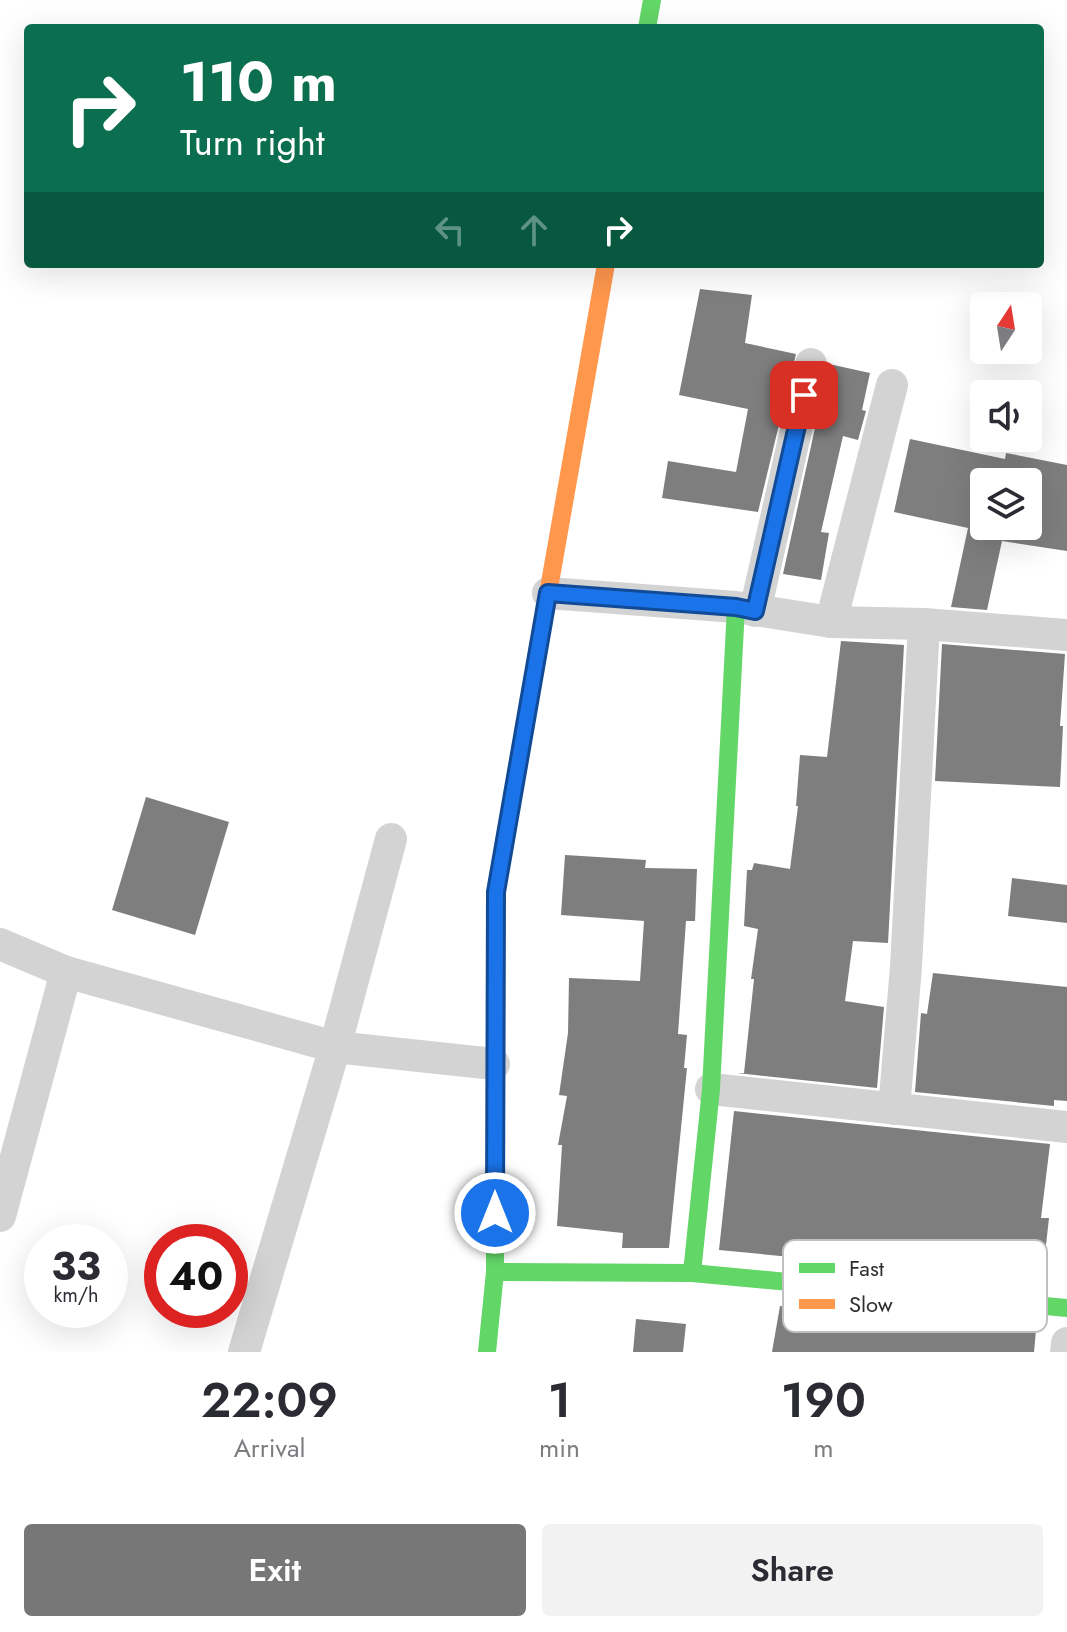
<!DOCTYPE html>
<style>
:root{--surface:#fff;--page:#f2f2f3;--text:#2b2b33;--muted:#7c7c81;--accent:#777}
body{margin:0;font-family:Jost,sans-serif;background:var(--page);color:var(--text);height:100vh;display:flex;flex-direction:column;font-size:30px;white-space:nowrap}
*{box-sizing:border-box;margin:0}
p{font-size:26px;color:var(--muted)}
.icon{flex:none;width:44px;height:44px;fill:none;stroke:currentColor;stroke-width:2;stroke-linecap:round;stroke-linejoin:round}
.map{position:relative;height:1352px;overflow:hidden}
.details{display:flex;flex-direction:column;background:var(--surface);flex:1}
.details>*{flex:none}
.guide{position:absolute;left:24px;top:24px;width:1020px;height:244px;border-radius:8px;box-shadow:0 8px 32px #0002;background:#0b6e4f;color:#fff;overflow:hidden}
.needle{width:52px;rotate:12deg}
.buttons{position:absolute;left:970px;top:292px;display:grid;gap:16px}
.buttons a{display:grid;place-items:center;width:72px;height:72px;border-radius:8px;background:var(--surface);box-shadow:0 8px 32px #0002;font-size:40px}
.speed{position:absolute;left:24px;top:1224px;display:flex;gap:16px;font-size:40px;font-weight:700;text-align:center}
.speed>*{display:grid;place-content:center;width:104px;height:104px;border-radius:50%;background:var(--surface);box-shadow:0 8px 32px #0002;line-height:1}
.speed small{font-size:20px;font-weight:400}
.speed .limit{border:12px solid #d22;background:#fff;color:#111}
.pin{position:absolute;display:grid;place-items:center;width:68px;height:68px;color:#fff;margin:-34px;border-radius:16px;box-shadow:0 4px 12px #0006}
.me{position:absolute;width:88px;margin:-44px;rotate:0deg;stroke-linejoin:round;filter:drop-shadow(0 0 6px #0008)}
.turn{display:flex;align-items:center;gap:28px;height:168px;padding:0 24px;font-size:36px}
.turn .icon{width:104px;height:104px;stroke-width:2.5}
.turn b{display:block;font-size:56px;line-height:68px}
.lanes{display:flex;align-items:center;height:76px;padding:0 24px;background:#0003;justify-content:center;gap:40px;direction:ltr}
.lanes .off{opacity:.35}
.eta{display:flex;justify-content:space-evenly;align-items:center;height:136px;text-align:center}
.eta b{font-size:48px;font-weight:600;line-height:56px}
.cta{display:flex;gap:16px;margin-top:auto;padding:16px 24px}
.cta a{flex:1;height:92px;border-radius:8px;background:var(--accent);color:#fff;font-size:32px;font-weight:600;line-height:92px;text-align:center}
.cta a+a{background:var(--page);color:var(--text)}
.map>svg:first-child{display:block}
.building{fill:#7e7e7e;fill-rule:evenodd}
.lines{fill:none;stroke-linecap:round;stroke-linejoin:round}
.street{stroke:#d3d3d3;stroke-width:32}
.fast{stroke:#63d668;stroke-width:18}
.slow{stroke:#ff974d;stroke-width:18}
.route-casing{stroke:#114b97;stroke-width:20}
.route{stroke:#1a73e8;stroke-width:14}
.key{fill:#fff;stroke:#c0c0c0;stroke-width:2}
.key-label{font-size:22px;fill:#2e2e2e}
</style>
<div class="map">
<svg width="1067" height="1352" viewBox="0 0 1067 1352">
<rect width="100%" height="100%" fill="#fff"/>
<g class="building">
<path d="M700,289L752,295L745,343L796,354L758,512L662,498L668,461L736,472L748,409L679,395Z"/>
<path d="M829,364L870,373L862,410L866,411L858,440L843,436L821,532L829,533L821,580L783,574Z"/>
<path d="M910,439L1005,459L1006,453L1067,465V551L1002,541L987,610L951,607L968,528L894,512ZM984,482H1028V526H984Z"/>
<path d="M841,641L904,645L888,943L853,941L845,1001L884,1007L877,1088L737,1073H744L754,979H751L758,929L744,926L747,870H752L754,863L790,869L798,806H796L800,755L827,757Z"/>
<path d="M942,644L1065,654L1060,726H1063L1060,787L935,781Z"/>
<path d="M146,797L229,822L195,935L112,910Z"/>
<path d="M565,855L646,860L645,868L697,869L695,921H686L678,1034L687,1035L684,1068H687L669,1248H622L623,1233L557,1226L562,1145H558L567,1096L559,1095L568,1033L569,978L640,981L644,921L561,915Z"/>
<path d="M1012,878L1067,885V923L1008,916Z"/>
<path d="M933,973L1067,987V1101L1054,1100V1106L915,1092L921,1013L927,1014Z"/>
<path d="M734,1111L1050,1144L1041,1218H1049L1042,1281L719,1250Z"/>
<path d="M780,1306L1036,1330L1034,1352H772Z"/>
<path d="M636,1319L686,1324L683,1352H633Z"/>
</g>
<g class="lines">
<g class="street">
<path d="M548,593L736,607L831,622L924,624L1067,635"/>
<path d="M755,611L811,364"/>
<path d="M831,622L892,385"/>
<path d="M0,944L66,972L335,1047L494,1064"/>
<path d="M711,1089L1067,1127"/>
<path d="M894,1109L906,967L924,624"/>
<path d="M0,1216L66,972"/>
<path d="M244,1352L335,1047L391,839"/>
<path d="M1066,1352L1067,1343"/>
</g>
<g class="fast">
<path d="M647,28L652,0"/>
<path d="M495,1272L692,1273L1067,1308"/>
<path d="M692,1273L711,1089L736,607"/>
<path d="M487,1352L495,1272L496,892L538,651"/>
</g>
<path class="slow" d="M538,651L606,264"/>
</g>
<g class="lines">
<g class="route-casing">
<path id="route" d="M495,1213L496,892L548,593L736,607L755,611L804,395"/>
</g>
<use href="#route" class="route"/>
</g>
<rect x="783" y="1240" width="264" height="92" rx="12" class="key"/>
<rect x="799" y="1263" width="36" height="10" fill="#63d668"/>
<rect x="799" y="1299" width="36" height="10" fill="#ff974d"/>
<g class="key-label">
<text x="849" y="1276">Fast</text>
<text x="849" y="1312">Slow</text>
</g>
</svg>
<div class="buttons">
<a><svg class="needle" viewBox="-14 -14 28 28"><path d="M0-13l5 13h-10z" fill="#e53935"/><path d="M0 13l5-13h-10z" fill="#7c7c81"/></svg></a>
<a><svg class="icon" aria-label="sound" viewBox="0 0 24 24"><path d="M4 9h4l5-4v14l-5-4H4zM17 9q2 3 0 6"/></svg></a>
<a><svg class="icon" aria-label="layers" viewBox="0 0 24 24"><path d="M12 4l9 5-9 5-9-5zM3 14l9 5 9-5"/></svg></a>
</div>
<div class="speed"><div>33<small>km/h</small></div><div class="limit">40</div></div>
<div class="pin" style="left:804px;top:395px;background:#d93025"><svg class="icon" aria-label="arrive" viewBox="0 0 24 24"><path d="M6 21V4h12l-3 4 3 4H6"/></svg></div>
<svg class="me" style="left:495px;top:1213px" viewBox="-20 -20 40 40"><circle r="17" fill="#1a73e8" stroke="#fff" stroke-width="3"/><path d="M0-11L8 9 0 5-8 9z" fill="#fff"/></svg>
<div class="guide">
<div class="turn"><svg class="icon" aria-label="right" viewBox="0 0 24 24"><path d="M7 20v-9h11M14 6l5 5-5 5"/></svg><div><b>110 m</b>Turn right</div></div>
<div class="lanes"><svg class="icon off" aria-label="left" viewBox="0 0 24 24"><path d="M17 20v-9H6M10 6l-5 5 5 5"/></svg><svg class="icon off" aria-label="ahead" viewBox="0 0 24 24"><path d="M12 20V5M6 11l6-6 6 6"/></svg><svg class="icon" aria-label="right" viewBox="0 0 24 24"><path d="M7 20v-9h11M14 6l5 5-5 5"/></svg></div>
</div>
</div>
<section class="details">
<div class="eta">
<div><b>22:09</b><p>Arrival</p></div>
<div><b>1</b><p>min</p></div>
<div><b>190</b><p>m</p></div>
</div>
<div class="cta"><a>Exit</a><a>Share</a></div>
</section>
